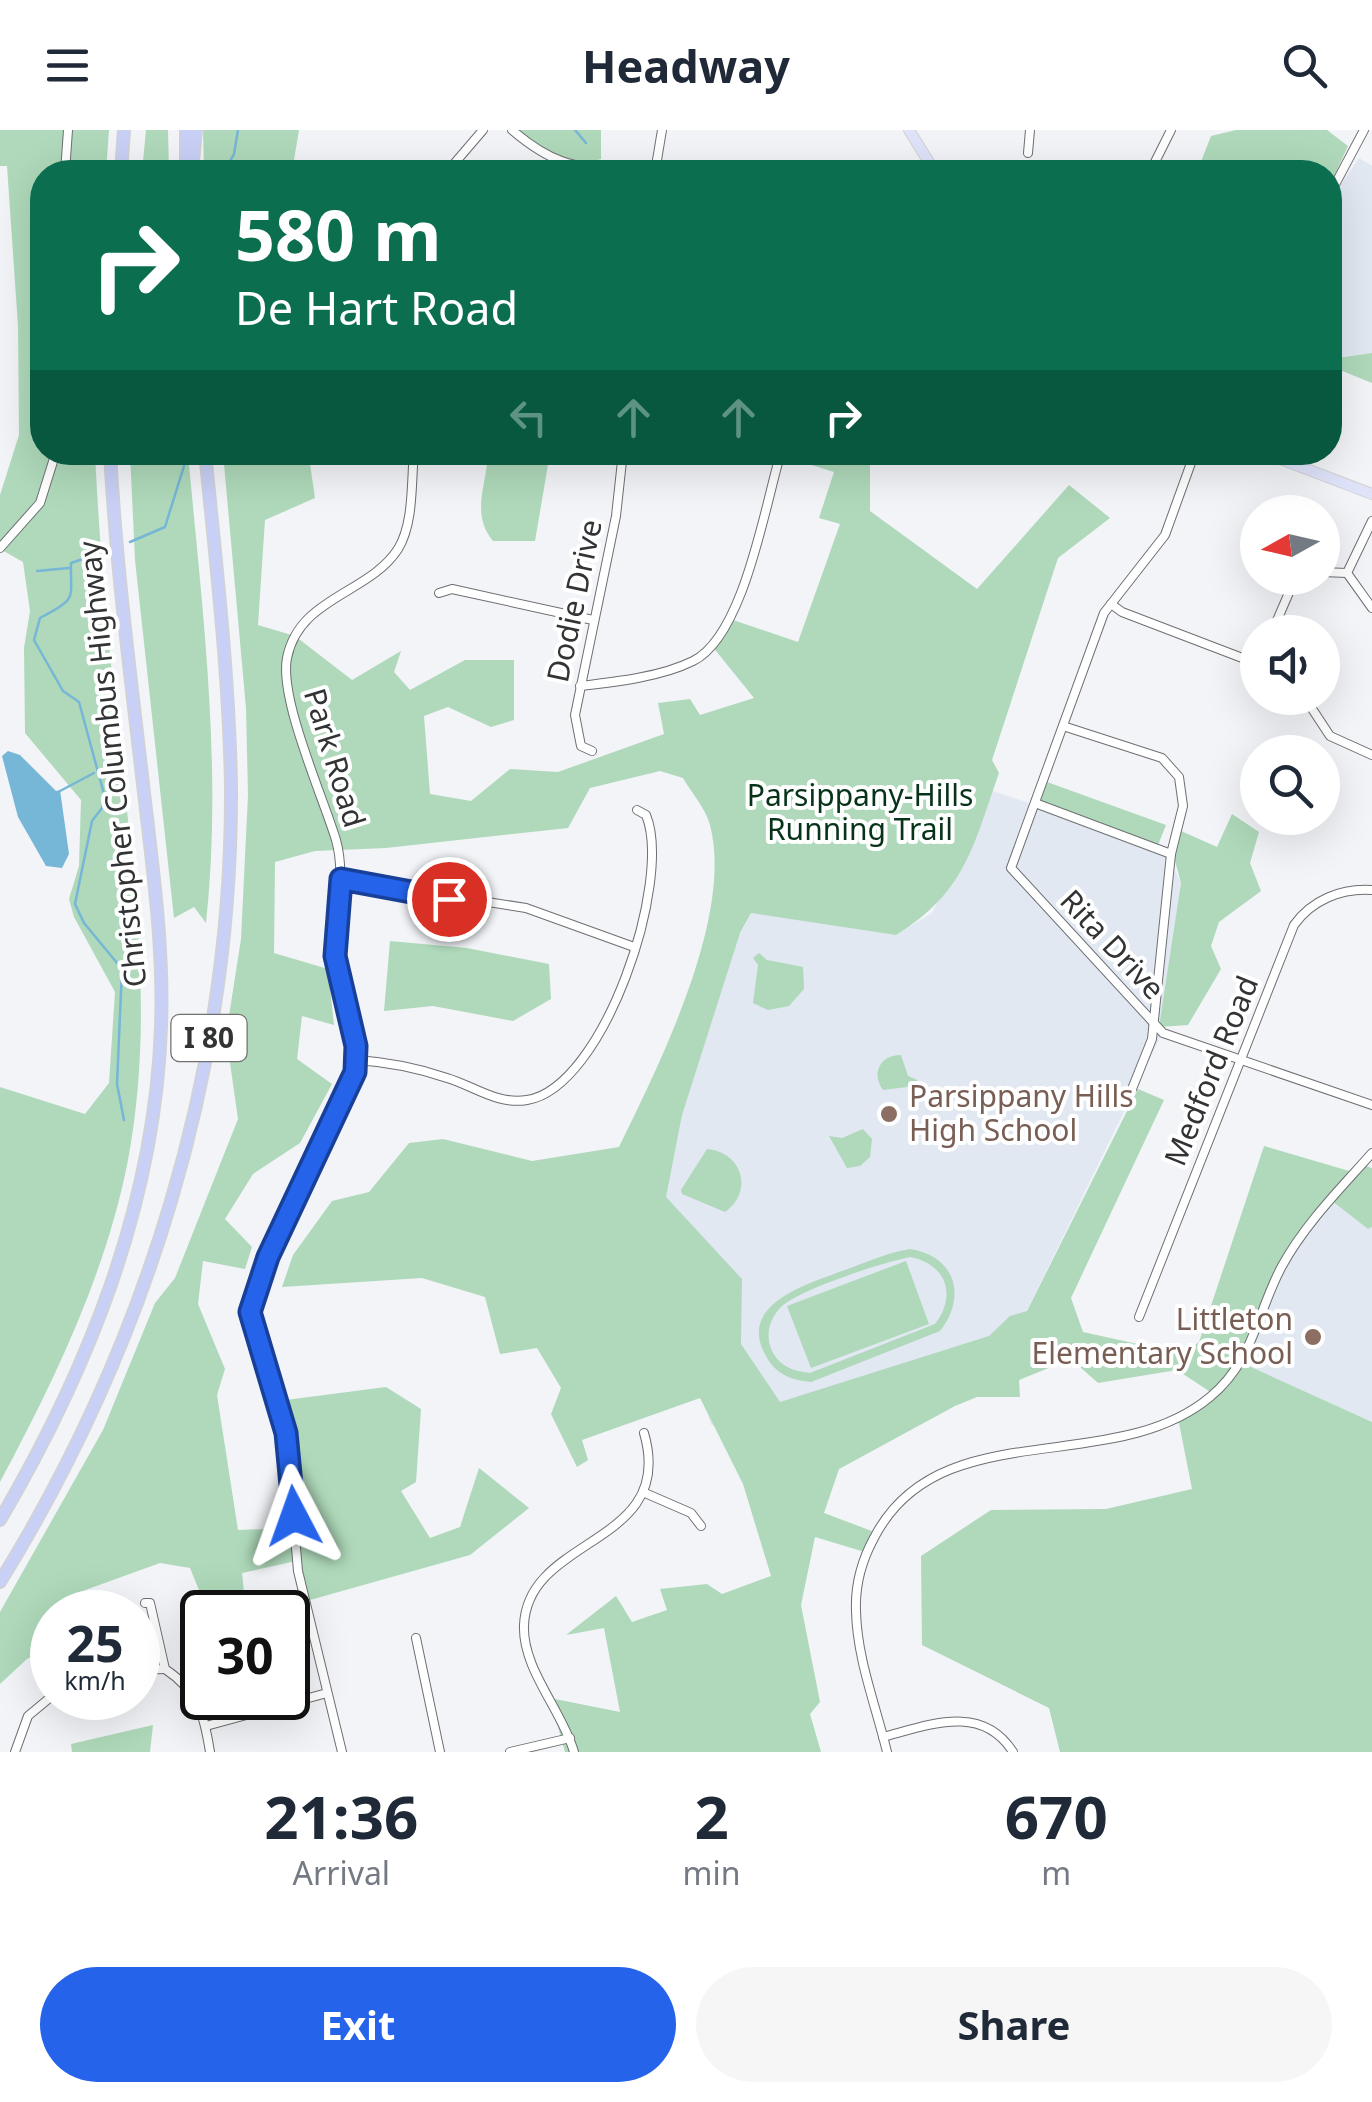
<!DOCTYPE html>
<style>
:root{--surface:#fff;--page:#f6f6f7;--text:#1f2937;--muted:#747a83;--accent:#2563eb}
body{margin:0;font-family:"Noto Sans",sans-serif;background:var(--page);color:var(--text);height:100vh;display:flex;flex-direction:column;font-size:38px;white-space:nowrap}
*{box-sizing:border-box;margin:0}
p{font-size:32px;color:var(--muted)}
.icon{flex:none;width:55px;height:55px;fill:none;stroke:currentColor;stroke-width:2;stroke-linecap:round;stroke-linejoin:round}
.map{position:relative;height:1622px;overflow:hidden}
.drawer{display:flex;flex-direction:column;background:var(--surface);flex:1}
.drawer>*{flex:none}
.hud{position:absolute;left:30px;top:30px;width:1312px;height:305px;border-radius:40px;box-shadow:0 10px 40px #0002;background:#0b6e4f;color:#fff;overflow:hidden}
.needle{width:65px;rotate:262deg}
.buttons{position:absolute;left:1240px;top:365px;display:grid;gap:20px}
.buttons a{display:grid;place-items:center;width:100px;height:100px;border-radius:50%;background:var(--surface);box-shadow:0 10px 40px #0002;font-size:50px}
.speed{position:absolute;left:30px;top:1460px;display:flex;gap:20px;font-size:50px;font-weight:700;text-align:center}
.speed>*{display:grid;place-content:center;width:130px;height:130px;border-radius:50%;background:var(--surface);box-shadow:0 10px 40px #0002;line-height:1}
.speed small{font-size:25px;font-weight:400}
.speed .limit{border:5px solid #111;border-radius:15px;background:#fff;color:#111}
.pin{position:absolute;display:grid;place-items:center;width:85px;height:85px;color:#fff;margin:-42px;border:5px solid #fff;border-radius:50%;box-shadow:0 2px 10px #0007}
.me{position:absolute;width:110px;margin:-55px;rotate:356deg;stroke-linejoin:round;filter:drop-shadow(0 0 8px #0008)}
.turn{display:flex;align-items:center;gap:35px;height:210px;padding:0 40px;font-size:45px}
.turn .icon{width:130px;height:130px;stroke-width:2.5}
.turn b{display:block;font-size:70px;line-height:85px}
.lanes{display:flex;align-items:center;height:95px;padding:0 40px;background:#0003;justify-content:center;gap:50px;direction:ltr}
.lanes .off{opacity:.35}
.eta{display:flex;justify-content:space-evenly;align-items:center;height:170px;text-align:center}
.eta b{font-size:60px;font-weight:700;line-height:70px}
.action{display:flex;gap:20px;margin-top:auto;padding:20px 40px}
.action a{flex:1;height:115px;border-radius:60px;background:var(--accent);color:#fff;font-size:40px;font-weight:700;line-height:115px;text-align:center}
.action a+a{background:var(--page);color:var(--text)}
header{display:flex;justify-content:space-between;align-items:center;height:130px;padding:0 40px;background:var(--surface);font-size:45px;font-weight:700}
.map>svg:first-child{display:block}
.built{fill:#e1e8f2}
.green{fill:#afd9ba;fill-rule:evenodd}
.water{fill:#76b6d6}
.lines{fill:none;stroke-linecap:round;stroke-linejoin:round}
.stream{stroke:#76b6d6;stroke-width:2.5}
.minor-casing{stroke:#6d6f72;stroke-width:10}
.major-casing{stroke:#d2d2d2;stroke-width:12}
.highway-casing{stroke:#d2d2d2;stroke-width:14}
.minor{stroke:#fff;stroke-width:8}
.major{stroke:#dfe3fa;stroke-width:10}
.highway{stroke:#c9d0f6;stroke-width:11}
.route-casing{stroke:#184099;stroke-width:25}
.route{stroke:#2563eb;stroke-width:18}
.education-dot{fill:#8d6e63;stroke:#fff;stroke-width:4}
.labels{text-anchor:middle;stroke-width:8;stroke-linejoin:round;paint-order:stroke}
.shield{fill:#fff;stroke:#707071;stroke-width:2.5}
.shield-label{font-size:28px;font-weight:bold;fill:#323334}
.street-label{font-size:30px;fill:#323334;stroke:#fff}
.park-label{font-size:30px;fill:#073319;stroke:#fff}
.education-label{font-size:30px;fill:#785e54;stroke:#fff;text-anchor:start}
</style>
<header><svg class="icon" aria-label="menu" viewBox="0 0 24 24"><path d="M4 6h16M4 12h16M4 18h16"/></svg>Headway<svg class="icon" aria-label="search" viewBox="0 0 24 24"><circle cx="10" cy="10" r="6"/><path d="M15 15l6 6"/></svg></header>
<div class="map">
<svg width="1372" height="1622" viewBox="0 0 1372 1622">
<rect width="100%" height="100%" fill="#f2f4f8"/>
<g class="built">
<path d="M1359,28L1372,36V223L1330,229V71Z"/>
<path d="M993,661L1165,719L1181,753L1159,910L1013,1209L757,1304L711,1295L634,1033L671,935L751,783L896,805L932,783Z"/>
<path d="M1332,1071L1368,1099L1372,1097V1292L1241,1233L1289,1122Z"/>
</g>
<g class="green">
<path d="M0,0H109L106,42H42V322L95,323C100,431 111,538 123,646C138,774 152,902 128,1030C106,1144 54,1251 0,1352V957L85,984L109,953L115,862L74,787L69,769L79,736L81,670L25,603L24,518L30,481L23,432L0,419V365L19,305L18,196L7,36H0Z"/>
<path d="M146,0H168L169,42H142Z"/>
<path d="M203,0H299L292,42H204Z"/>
<path d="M514,0H601V29C565,41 540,24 514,0Z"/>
<path d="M1236,0H1327L1348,16L1330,55V42H1197L1211,6Z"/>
<path d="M1372,223V253L1330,236V229Z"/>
<path d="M130,323H188C202,479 223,636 206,793L194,777L174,788L135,430Z"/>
<path d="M223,323H289L291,335L310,334L315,368L265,390L258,495L295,506L352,550L401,521L394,542L410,560L465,530H514V590L491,597L448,577L424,586L430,664L471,671L510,639L558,642L664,604L658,573L690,569L700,585L754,568L712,516L730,489L798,512L840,394L819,388L834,342L773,323H849L870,331V381L977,459L1069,355L1110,388L1058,428L992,630L999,643C973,716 966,762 896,805L751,783L740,803L682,985L666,1067L742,1149L741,1214L780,1272L989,1206L1010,1186L1027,1181L1138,959L1164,970L1071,1168L1083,1202L1183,1224L1199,1212L1264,1016L1356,1043L1363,1035L1372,1038V1097L1368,1099L1332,1071L1289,1122L1242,1233L1372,1292V1622H1060L1049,1578L922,1515L921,1426L991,1380L1106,1379L1192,1359L1178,1288L1212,1263L1177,1240L1098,1253L1071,1229L1019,1250L1020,1267H977L955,1276L839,1339L824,1383L877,1403L868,1423L815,1407L801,1475L820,1572L810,1584L821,1622H565L550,1568L620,1582L604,1498L566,1505L616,1466L632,1492L667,1480L660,1459L707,1454L722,1464L771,1446L743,1354L700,1268L582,1310L588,1330L577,1337L551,1284L561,1258L537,1218L500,1224L485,1167L422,1148L282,1157L293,1125L332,1071L369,1062L409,1013L443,1009L532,1031L619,1017C659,935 734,786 710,695C706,679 691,662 683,648L660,641L590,658L568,698L386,718L315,721L275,732L274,823L328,839L334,895L302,886L297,929L332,954L300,1013L253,1044L225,1089L252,1117L245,1139L203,1131L198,1174L225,1239L217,1265L238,1400L293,1398L278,1271L386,1257L421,1279L416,1352L401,1361L430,1408L460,1397L479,1338L529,1378L470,1425L303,1472L296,1431L242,1443L246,1482H208L190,1438L160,1433L66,1467L75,1482H52V1516L27,1529L0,1554V1482L103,1300L155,1173L175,1148L238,989L226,905L241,809L248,665L246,578Z"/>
<path d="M488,323H550L535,411H493C470,383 487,355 488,323Z"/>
<path d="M1047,652L1166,695L1158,715L1040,672Z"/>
<path d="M1232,684L1259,702L1250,733L1261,761L1219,792L1211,816L1221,839L1188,895L1159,897L1181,753L1174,727L1181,701L1217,717Z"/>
<path d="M390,811L467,818L549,834L551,869L513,891L433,876L384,881Z"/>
<path d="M759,823L767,830L803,837L804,859L789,876L768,880L753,873L758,835L753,828Z"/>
<path d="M901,925L908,946L917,950L915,956L883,960C871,943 880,925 901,925Z"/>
<path d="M863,999L872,1009L870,1027L860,1036L847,1038L829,1006L842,1008Z"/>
<path d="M707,1019C742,1022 754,1061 725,1082L682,1064L681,1060Z"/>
<path d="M910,1119C956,1126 967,1167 940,1201L811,1252C792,1250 776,1245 766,1226C736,1174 808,1154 842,1141C865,1133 886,1123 910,1119ZM910,1127C947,1134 957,1166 935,1194L810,1243C794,1241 780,1237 772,1221C765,1206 769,1190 780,1178C797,1160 884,1132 910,1127Z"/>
<path d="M906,1131L929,1194L811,1238L787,1176Z"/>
<path d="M153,1595L150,1622H72L71,1614Z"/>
</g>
<path class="water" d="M8,621L20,625L56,661L60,660L69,724L62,738L46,736L18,687L2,626Z"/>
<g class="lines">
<g class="stream">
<path d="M575,0L586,13"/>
<path d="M224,42L234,24L238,0"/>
<path d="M130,412L165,397L184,336"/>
<path d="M103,422L71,433C70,469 79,468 40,488L34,510L63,561L79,572L104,664L102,678L92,691L75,774L84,793L122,839L117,954L124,990"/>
<path d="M37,441L69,438"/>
<path d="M60,661L94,643"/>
</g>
<g class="minor-casing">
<g id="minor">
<path d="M512,0C553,35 572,36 624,42"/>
<path d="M1028,23L1030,0"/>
<path d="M65,42L68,0"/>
<path d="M447,42L483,0"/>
<path d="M655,42L662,0"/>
<path d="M1150,42L1171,0"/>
<path d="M1330,64L1364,0"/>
<path d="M1195,322L1165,405L1104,483L1011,738L1163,903L1372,975"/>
<path d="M0,418L40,373L56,322"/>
<path d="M1322,442L1347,443"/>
<path d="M1347,443L1372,391"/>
<path d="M1347,443L1372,478"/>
<path d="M439,463L452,459L593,490"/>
<path d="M1111,474L1122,482L1258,534"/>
<path d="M1272,502L1291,458L1303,448"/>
<path d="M580,556C615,552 661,547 693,531C744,506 765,375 781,322"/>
<path d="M1305,568L1330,606L1372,625"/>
<path d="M1063,596L1162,628L1179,647L1183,676L1171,724L1152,909L1132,959"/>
<path d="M592,621L581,616L575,585L616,386L623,322"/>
<path d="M1035,673L1171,724"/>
<path d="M341,749L526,778L634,817"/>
<path d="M357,930C387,932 418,938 447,948C474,956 497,975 527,970C604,958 673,750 646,685L637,680"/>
<path d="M1139,1187L1294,795C1312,770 1341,758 1372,760"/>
<path d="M645,1363L691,1383L701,1396"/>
<path d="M145,1473H150L165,1539C198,1561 204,1584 210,1622"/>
<path d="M416,1508L440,1622"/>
<path d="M138,1540L165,1539"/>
<path d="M206,1596L327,1563"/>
<path d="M883,1607C929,1595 982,1573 1013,1622"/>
<path d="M15,1622L28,1586L52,1566"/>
<path d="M342,1622L298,1441L286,1303L250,1192L256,1155C280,1101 355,978 357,927C357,892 337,858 335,823C333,785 347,749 336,710C323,667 279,569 287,528C299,467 369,464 398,419C414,393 411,353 414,322"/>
<path d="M510,1622L570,1608"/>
<path d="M574,1622C562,1580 522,1539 524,1495C528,1405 677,1416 644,1303"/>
<path d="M887,1622C876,1576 857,1529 856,1481C855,1456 862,1430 874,1408C939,1281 1112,1349 1210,1267C1254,1231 1257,1182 1282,1136C1305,1094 1340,1059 1372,1023"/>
</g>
</g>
<g class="major-casing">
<g id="major">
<path d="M909,0L935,42"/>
<path d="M1262,322L1372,364"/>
</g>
</g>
<g class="highway-casing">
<g id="highway">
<path d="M186,0V33"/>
<path d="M121,42L124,0"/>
<path d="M192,42L196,0"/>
<path d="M0,1390C88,1240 155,1074 161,897C164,819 153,740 144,663C131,549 116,437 110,322"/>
<path d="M0,1452C147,1214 233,937 231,655C229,544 216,433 205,322"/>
</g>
</g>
<use href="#minor" class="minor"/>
<use href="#major" class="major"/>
<use href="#highway" class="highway"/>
</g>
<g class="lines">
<g class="route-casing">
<path id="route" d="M294,1386L286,1303L250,1182L268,1127L355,942L356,916L335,826L341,749L449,769"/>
</g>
<use href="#route" class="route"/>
</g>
<g class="education-dot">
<circle cx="889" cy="984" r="10"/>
<circle cx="1313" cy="1207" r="10"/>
</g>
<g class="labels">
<rect class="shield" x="171.5" y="885" width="75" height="46" rx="8"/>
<g class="shield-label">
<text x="209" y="918">I 80</text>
</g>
<g class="street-label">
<text transform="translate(575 471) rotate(-78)" y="10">Dodie Drive</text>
<text transform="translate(334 628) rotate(73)" y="10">Park Road</text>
<text transform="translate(113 634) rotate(-96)" y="10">Christopher Columbus Highway</text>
<text transform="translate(1112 815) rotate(47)" y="10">Rita Drive</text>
<text transform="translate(1212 941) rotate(-68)" y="10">Medford Road</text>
</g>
<g class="park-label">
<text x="860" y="676">Parsippany-Hills<tspan x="860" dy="34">Running Trail</tspan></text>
</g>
<g class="education-label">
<text x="909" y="977">Parsippany Hills<tspan x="909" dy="34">High School</tspan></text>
<text x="1293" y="1200" text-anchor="end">Littleton<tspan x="1293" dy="34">Elementary School</tspan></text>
</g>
</g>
</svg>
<div class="buttons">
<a><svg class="needle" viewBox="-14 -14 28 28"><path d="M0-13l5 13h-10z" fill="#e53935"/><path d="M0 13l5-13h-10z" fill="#747a83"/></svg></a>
<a><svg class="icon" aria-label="sound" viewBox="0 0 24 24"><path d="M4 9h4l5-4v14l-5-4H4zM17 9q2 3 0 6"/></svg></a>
<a><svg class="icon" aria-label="search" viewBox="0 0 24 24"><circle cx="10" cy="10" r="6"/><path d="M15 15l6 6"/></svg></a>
</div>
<div class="speed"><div>25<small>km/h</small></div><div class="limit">30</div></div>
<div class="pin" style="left:449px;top:769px;background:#d93025"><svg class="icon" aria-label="arrive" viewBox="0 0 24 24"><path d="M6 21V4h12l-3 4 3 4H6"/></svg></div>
<svg class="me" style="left:294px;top:1386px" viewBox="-20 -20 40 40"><path d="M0-17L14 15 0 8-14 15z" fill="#2563eb" stroke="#fff" stroke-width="4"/></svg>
<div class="hud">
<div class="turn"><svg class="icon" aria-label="right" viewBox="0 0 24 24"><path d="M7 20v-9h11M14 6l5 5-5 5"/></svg><div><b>580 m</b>De Hart Road</div></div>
<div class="lanes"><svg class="icon off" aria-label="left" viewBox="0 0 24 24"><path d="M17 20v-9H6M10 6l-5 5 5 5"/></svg><svg class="icon off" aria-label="ahead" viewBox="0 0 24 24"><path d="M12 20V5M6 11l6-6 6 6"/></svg><svg class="icon off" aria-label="ahead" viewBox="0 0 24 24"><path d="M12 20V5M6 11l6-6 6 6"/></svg><svg class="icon" aria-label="right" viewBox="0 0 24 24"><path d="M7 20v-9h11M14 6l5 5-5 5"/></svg></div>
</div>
</div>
<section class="drawer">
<div class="eta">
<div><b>21:36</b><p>Arrival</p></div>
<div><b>2</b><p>min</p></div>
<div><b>670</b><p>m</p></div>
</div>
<div class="action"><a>Exit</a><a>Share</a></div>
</section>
